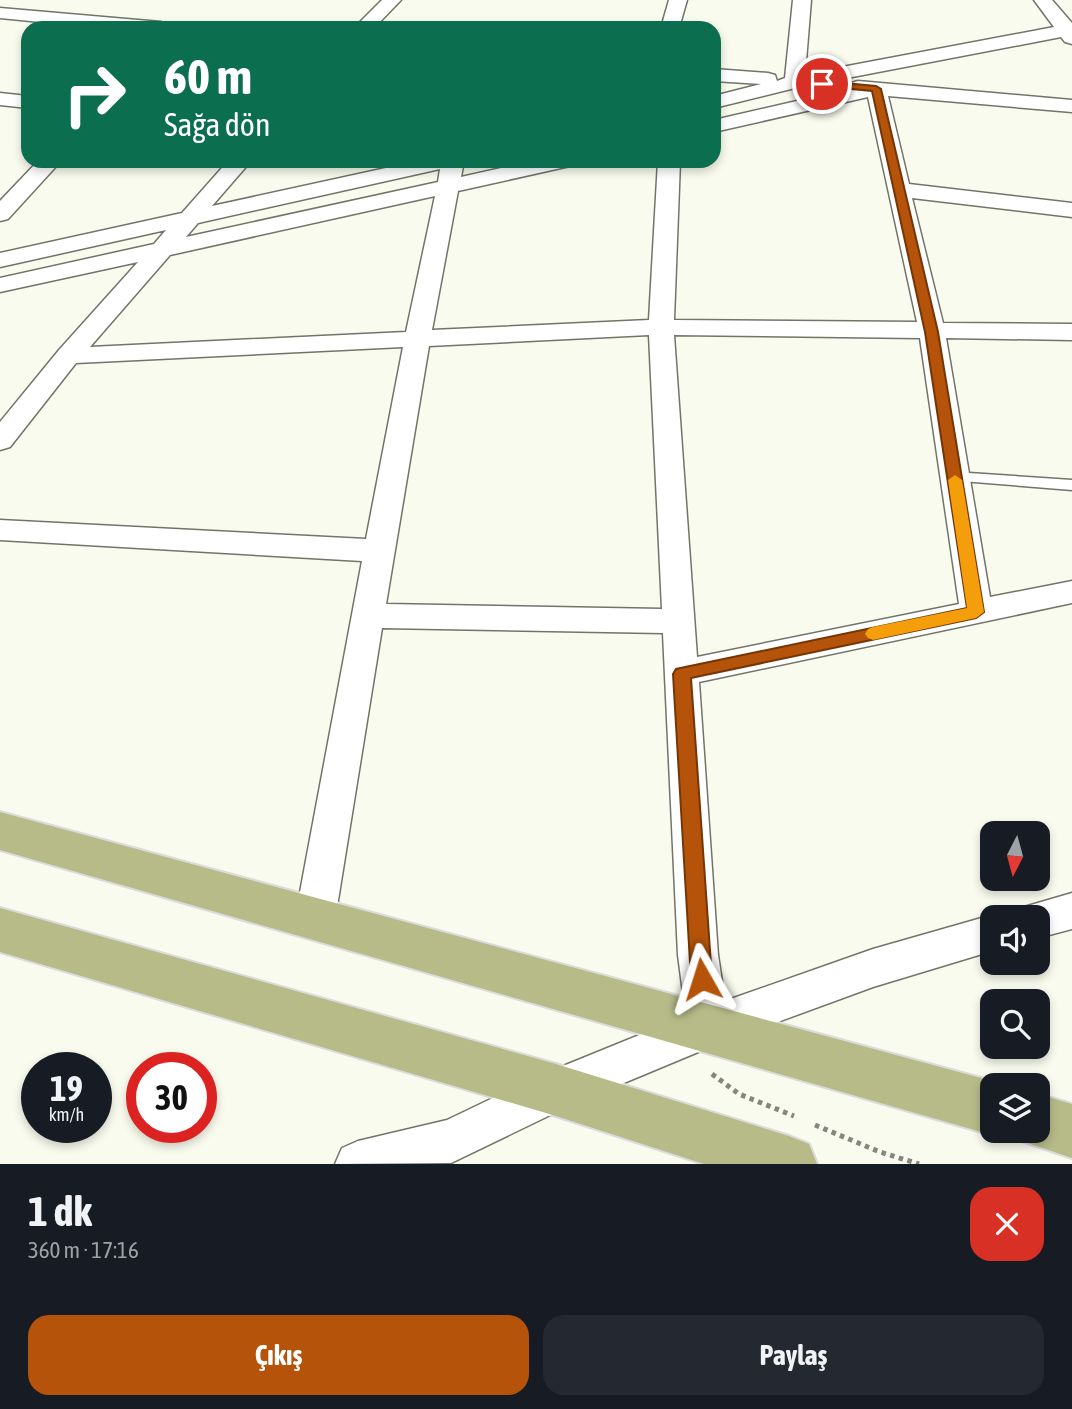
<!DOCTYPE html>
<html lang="tr">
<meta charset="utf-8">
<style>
:root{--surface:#171b24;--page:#242831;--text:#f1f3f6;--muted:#9ea1a6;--accent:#b45309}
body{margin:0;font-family:"Asap Condensed",sans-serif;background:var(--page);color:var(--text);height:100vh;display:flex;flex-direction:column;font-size:26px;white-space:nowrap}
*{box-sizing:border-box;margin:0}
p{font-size:23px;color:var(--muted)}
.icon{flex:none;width:38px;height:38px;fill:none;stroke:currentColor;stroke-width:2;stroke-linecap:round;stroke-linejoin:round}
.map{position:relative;height:1164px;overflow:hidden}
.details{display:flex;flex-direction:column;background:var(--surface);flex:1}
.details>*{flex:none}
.top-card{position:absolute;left:21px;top:21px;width:700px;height:147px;border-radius:21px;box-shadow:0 4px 10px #0003;background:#0b6e4f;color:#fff;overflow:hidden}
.needle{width:46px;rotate:186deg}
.fabs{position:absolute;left:980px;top:821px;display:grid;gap:14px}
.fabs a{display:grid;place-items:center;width:70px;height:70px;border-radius:14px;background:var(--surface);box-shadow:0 4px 10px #0003;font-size:35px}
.speed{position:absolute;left:21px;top:1052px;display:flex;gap:14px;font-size:35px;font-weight:700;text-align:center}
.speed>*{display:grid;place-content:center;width:91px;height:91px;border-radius:50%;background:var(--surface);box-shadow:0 4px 10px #0003;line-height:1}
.speed small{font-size:18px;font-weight:400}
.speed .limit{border:10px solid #d22;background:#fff;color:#111}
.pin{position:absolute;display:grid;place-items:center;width:60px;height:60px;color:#fff;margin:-30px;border:4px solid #fff;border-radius:50%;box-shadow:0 2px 7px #0007}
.me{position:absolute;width:77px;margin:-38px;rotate:354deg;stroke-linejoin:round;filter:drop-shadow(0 0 5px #0008)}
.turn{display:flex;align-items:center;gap:24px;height:147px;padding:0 28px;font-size:32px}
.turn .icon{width:91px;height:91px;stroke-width:2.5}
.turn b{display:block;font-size:49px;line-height:60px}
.round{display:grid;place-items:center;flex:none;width:74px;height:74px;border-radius:21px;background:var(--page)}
.overview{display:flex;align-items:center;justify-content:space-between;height:119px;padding:0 28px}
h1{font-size:42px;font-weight:700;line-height:52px}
.primary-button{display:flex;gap:14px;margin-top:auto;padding:14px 28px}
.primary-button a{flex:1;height:80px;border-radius:21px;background:var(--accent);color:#fff;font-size:28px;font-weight:700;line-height:80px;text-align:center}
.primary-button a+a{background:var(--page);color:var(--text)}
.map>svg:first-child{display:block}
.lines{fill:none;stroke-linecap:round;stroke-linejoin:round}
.lane-casing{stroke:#727468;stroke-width:3}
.street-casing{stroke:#727468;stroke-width:3}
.primary-casing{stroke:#dbdbdb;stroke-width:4}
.path{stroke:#85867e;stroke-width:5;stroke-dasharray:4.5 4.5;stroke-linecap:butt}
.lane{fill:#fff;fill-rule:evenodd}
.street{fill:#fff;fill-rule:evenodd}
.primary{fill:#b6bb88;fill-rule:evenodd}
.route{fill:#b45309;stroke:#753606;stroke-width:2}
.slow{fill:#f59e0b}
</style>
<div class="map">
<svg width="1072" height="1164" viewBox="0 0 1072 1164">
<rect width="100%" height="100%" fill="#f9fbee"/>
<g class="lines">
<g class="lane-casing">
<path id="lane" d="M954,472L1072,480V490L949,480L947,477L949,474Z"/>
</g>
<g class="street-casing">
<g id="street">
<path d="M382,0H401L374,28H354Z"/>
<path d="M669,0H687L679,28H661Z"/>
<path d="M793,0H811L805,74L1054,27L1034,0H1052L1072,23V44L1065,42L1061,37L795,88L714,108V96L761,84L714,81V69L768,73L775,75L777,81L785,78Z"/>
<path d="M0,8L161,22L170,28H102L0,18Z"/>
<path d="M858,81L1072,100V112L888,96L909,184L1072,203V217L912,198L943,323L1072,324V340L946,338L990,597L1072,581V603L699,682L718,955L725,1001L873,949L992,915L997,917H992V951L873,987L715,1045L571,1105L451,1163L335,1164L342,1148L358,1141L447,1120L541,1075L686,1016L678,955L663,633L382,628L335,919L329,932L315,937L301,932L295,919L362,561L0,540V520L366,539L403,347L76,363L10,447L0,450V422L59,350L138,262L0,292V278L154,244L166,230L0,267V253L182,213L228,161H251L212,206L418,161H464L461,177L532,161H573L570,166L458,191L432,330L649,320L658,161H680L674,320L917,322L868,97L714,132V120L849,89L851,83ZM440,169L438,182L186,237L198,223ZM435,196L406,332L90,347L170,255ZM649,335L662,609L386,604L429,346ZM674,335L920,338L959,604L697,657Z"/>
<path d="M0,93L28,96V108L0,105Z"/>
<path d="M38,161H61L8,219L0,221V201Z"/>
<path d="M1072,893V929L1038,938V917H1020L1024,907Z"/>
</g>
</g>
<g class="primary-casing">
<g id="primary">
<path d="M0,812L992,1081L1001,1085H992V1130H1002L992,1135L0,850Z"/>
<path d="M0,908L556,1064L789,1136L809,1144L817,1164H704L556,1116L0,952Z"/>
<path d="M1038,1094L1072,1104V1158L1019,1140L1015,1130H1038Z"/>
</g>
</g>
<g class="path">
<path d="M712,1074L739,1094L794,1116"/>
<path d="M815,1125L880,1152L919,1164"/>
</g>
<use href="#lane" class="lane"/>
<use href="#street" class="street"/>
<use href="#primary" class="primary"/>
</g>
<path class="route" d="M822,81L876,86L881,89L938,332L984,612L976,618L691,678L712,979L709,986L702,989L694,986L691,979L673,674L676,669L967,608L925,332L872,91L819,86V82Z"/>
<path class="slow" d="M955,475L962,480L984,612L976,618L873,640L868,638L865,634L868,629L873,627L967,608L948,480Z"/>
</svg>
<div class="fabs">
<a><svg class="needle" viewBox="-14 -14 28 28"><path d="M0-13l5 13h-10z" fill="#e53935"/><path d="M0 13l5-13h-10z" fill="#9ea1a6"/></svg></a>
<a><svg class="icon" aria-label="sound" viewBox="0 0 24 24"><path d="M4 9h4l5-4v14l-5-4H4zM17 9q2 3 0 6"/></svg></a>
<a><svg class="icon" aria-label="search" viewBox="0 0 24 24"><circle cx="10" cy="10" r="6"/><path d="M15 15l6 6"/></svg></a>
<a><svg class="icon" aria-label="layers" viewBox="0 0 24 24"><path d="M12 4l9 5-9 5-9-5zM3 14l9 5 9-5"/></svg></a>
</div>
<div class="speed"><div>19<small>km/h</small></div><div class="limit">30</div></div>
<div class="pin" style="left:822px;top:84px;background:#d93025"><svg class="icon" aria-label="arrive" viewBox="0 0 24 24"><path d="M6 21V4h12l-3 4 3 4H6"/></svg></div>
<svg class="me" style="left:702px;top:979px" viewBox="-20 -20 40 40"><path d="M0-17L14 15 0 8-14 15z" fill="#b45309" stroke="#fff" stroke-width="4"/></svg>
<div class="top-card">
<div class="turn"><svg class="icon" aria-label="right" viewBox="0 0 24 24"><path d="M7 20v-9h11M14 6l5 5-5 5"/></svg><div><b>60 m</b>Sağa dön</div></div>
</div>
</div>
<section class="details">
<div class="overview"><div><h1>1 dk</h1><p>360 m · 17:16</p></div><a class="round" style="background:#d93025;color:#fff"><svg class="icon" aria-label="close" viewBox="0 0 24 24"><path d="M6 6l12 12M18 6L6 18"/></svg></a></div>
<div class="primary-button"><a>Çıkış</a><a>Paylaş</a></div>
</section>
